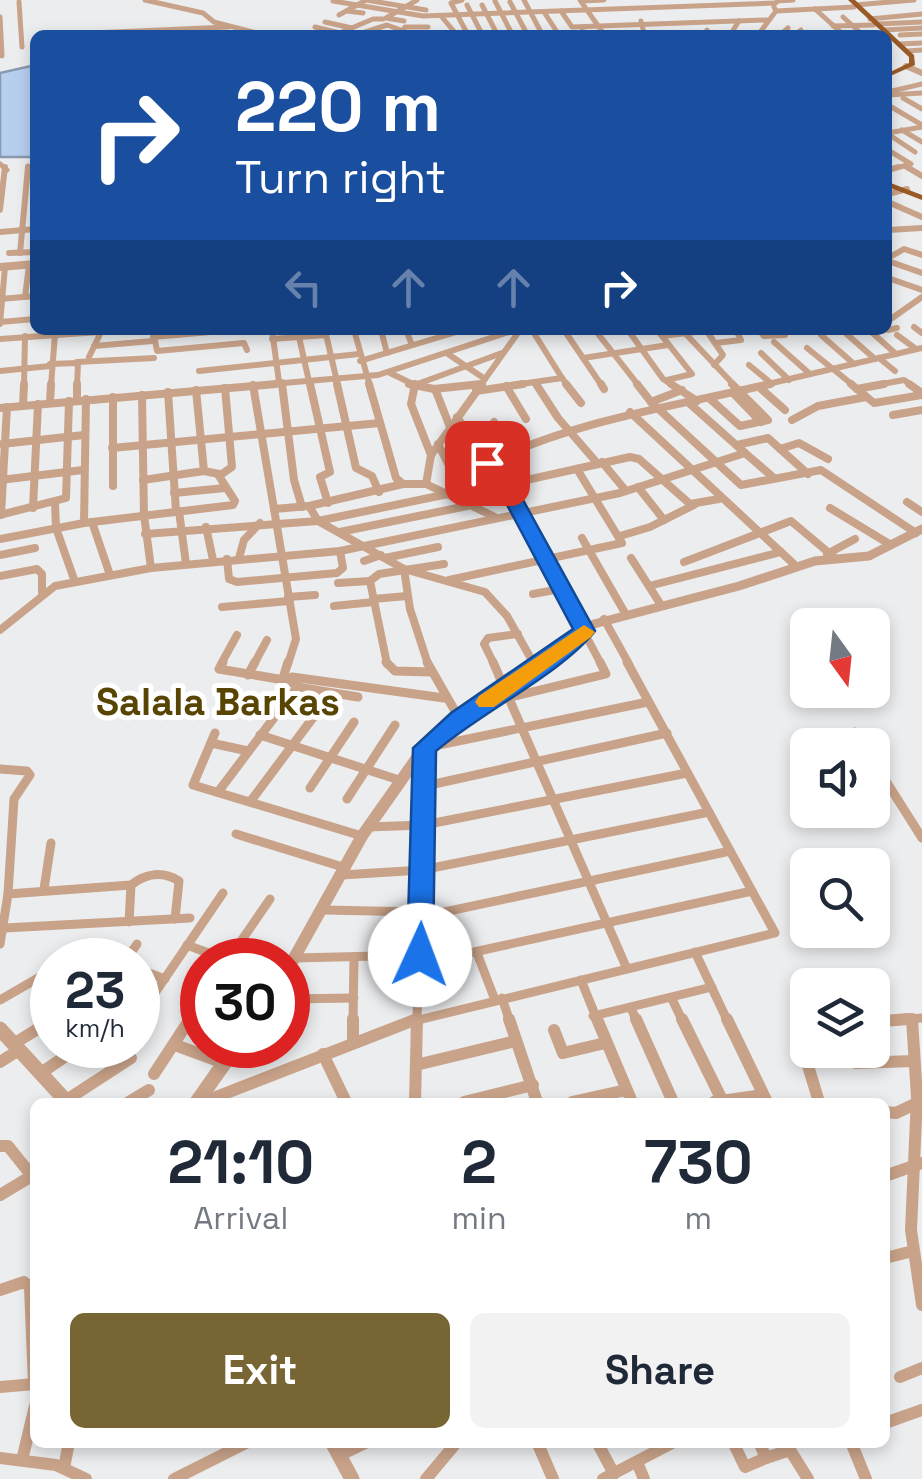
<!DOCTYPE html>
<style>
:root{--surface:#fff;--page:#f2f2f3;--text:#1f2937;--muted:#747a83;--accent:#776533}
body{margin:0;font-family:"Space Grotesk",sans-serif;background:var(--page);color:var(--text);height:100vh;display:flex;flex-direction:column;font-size:38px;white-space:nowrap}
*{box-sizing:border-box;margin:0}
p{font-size:32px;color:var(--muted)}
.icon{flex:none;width:55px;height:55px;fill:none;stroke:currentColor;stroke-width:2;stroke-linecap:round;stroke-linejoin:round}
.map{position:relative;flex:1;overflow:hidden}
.side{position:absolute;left:30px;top:1098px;width:860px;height:350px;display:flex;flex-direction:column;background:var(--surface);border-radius:15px;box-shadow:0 5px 15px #0003}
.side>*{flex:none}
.banner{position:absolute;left:30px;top:30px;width:862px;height:305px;border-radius:15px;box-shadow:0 5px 15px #0003;background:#1a4fa0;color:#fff;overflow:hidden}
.needle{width:65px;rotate:165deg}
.fabs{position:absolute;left:790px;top:608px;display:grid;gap:20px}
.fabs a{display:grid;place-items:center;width:100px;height:100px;border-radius:15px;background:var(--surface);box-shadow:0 5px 15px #0003;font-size:50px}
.speed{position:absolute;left:30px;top:938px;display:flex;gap:20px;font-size:50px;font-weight:700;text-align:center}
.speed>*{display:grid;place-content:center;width:130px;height:130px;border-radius:50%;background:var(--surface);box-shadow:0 5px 15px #0003;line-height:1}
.speed small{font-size:25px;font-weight:400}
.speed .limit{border:15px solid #d22;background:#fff;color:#111}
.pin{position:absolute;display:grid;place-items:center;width:85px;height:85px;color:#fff;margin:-42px;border-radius:20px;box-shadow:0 5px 15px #0006}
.me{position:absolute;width:110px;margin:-55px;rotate:2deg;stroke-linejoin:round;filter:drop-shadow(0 0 8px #0008)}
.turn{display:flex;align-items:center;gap:35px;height:210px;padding:0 40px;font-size:45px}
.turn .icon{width:130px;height:130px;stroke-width:2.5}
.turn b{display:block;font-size:70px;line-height:85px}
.lanes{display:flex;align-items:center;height:95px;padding:0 40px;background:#0003;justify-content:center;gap:50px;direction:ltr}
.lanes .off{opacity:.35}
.eta{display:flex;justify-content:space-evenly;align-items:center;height:170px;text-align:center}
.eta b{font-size:60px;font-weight:700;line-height:70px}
.cta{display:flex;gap:20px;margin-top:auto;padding:20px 40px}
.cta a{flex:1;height:115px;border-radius:15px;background:var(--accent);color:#fff;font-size:40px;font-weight:700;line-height:115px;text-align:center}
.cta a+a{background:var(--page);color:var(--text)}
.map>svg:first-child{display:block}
.water{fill:#b7cfef;stroke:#899ab0;stroke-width:2.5}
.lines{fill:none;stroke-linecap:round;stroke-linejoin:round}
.minor-far4{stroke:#c9a389;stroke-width:5}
.minor-far3{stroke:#c9a389;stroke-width:6}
.minor-far2{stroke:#c9a389;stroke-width:8}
.minor-far1{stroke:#c9a389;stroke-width:9}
.minor{stroke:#c9a389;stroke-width:12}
.tertiary-far4{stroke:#c9a389;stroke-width:6}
.tertiary-far3{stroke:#c9a389;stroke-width:8}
.tertiary-far2{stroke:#c9a389;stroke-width:9}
.tertiary-far1{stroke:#c9a389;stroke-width:12}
.tertiary{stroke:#c9a389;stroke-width:15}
.trunk{fill:#9a5a26;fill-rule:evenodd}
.route{fill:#1a73e8;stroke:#114b97;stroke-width:2.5}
.slow{fill:#f59e0b}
.labels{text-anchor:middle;stroke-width:10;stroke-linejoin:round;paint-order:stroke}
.neighbourhood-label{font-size:38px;font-weight:bold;fill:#594503;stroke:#fff}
</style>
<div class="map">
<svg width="922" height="1479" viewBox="0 0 922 1479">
<rect width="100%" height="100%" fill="#ecedef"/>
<path class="water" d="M35,65V157H0V73Z"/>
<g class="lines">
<g class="minor-far4">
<path d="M145,0L203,13L214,22L265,35"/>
<path d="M462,0L451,3L468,35"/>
<path d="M524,0L542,34L555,35"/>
<path d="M580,0L603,33L619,35"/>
<path d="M333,1L423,16L776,3"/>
<path d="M495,1L511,32"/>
<path d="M581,1L604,0"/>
<path d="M777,1L793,0"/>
<path d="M19,2L22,47"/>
<path d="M510,2L526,32"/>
<path d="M467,5L482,34"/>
<path d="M482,5L497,34"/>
<path d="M855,5L914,0"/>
<path d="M815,9L844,35"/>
<path d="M347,11L363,13"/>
<path d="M561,11L572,27L767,20"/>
<path d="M776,11L854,7"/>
<path d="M544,12L559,35"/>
<path d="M339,15L366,0L426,10"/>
<path d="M441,16L457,35"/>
<path d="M0,17L2,56"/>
<path d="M843,17L863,35"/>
<path d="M870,19L922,14"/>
<path d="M404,21L386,18L417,0"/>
<path d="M641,21L644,33L660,35"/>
<path d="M325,22L352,28"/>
<path d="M877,24L922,22"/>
<path d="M833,26L873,25"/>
<path d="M315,27L340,33"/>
<path d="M883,30L922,28"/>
<path d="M582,31L594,35"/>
<path d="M401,34L405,27H428"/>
<path d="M46,35L228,27"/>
<path d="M288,35H312"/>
<path d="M335,35L373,19H383"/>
<path d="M356,35L387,25L401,30"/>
<path d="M502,35L542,34"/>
<path d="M705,35L707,30"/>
<path d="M730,35L739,21"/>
<path d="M758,35L776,11L774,7"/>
<path d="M780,35L788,28"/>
<path d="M795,35L801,30"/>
<path d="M900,35L922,34"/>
<path d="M900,44L922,43"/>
<path d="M907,51L922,50"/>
<path d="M888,92L922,84"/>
<path d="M888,95L922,93"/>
<path d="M903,98L922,109"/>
<path d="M888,105L922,125"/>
<path d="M902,130L922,142"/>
<path d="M888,133L922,127"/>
<path d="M888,134L915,152"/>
<path d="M888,150L911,164L889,170"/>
<path d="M0,164L7,170"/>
<path d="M905,166L912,170"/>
<path d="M28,170V166"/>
</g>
<g class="minor-far3">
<path d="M907,167L922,176"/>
<path d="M888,170L898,167"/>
<path d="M888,194L907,189"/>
<path d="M888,202L922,217"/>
<path d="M0,210L5,167"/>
<path d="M888,230L922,228"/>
<path d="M0,232L35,229"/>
<path d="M9,253L35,252"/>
<path d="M20,253L28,167"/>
<path d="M888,258L904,249L922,255"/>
<path d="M888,261L922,273"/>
<path d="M888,278L922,290"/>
<path d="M25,297L29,265"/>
<path d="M0,299L35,296"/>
<path d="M888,321L922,297"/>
<path d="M0,322L35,319"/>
<path d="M0,324L5,267"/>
<path d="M914,327L922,333"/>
<path d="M153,330L157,351L244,343L247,350"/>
<path d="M272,330L279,382"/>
<path d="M325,330L338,386"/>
<path d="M354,330L370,386"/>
<path d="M381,330L387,353"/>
<path d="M406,330L412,345"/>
<path d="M564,330L602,386"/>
<path d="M595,330L639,386"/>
<path d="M628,330L663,379L674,386"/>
<path d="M657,330L662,336L712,330"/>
<path d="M682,330L735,386"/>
<path d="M706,330L723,355L714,365"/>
<path d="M759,330L764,336L785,335L784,330"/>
<path d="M842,330L875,359"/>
<path d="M869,330L896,354"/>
<path d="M888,330L897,328"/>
<path d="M821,335L854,364"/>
<path d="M897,335L916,349"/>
<path d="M662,336L692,374L667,380"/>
<path d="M153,337L222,331"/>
<path d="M299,337L326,335"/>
<path d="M0,339L128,330"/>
<path d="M272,339L299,337L310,386"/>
<path d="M774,342L810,374"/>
<path d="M716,343L741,340L736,330"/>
<path d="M94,346L153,341"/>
<path d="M807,348L854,386"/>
<path d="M761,353L789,380"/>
<path d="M448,354L485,379"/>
<path d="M89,357L101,332"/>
<path d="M583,358L668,345"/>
<path d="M879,358L895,371"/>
<path d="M360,361L463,330"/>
<path d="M77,362L154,358"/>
<path d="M50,364L78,363L77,386"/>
<path d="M749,365L772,384"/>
<path d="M0,371L50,366"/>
<path d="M199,371L359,354"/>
<path d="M390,373L417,386"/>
<path d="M562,378L568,386"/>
<path d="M282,382L283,386"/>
<path d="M535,383L537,386"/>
<path d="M24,386L25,336"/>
<path d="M51,386L55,334"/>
<path d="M248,386L378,375L515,330"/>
<path d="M412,386L502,353"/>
<path d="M463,386L481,384"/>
<path d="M480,386L520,330"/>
<path d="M507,386L562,378L532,330"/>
<path d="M759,386L922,348"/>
<path d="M871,386L904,380L913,386"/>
</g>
<g class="minor-far2">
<path d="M282,384L294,480L302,507"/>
<path d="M310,384L330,472L320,477L328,503"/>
<path d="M337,384L356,468L372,476L379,492"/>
<path d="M369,384L396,478L403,484H426L495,517"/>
<path d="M409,384L434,389L481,384"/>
<path d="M415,384L411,404L431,455"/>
<path d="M536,384L558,418L598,464"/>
<path d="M566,384L581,403"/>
<path d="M601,384L604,389"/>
<path d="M637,384L651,402L741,485L821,470L916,533"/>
<path d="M671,384L697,401"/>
<path d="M851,384L874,403L922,395"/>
<path d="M909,384L922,393"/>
<path d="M253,385L274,509L309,506L318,521L404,569L485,592L507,616L534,664"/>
<path d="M506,386L526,419"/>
<path d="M759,387L785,410"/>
<path d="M435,389L450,427"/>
<path d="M857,389L884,384"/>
<path d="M196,390L204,471L219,474"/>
<path d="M476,391L523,384"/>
<path d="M168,392L176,511"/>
<path d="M733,393L761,422"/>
<path d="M142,395L144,515L151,568"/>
<path d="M113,397V486"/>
<path d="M709,398L740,426L768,420L732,384"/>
<path d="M77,400V384"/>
<path d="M651,402L682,390"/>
<path d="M50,403L51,384"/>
<path d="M23,405L24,384"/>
<path d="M0,408L276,384"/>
<path d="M630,412L797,567"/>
<path d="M893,415L922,410"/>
<path d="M457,417L487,463"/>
<path d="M792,420L818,406L866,397"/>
<path d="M494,422L513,451"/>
<path d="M2,444L84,435"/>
<path d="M438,444L456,479"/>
<path d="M737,445L768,438L808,474"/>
<path d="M112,448L380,423"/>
<path d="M780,449L799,443L828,459"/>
<path d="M745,453L774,478"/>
<path d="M602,462L626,491"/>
<path d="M0,480L83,470"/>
<path d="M143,480L204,471"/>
<path d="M426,484L431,455L482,384"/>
<path d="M504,485L630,457L639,459L690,504L719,499"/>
<path d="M638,487L664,520"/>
<path d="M174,493L225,488"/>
<path d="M907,502L922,512"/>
<path d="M55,503L56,528L75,582"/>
<path d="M309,506L403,484"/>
<path d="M33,508L38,404"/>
<path d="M830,508L891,545"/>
<path d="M274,509L296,639L288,664"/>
<path d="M179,511L186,564"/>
<path d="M0,515L66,498L69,401"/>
<path d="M1,515L7,407"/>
<path d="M92,522L110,575"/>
<path d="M84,523L86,399"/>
<path d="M206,527L213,560"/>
<path d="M340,532L467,506"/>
<path d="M145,534L318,521L448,494"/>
<path d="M620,536L650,527L694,505"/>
<path d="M582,538L625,613"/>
<path d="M0,539L84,523L233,505L235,501L219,476L232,467L225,388"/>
<path d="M827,554L855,539"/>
<path d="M0,555L35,548"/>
<path d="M239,558L244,540L260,523"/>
<path d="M385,558L438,547"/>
<path d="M631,558L661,605"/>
<path d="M227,559L229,579L237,582L337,573L343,568L340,551"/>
<path d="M364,561L381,555"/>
<path d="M684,562L791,521L835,558"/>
<path d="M404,569L410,609L428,664"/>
<path d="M0,576L37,569L42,574V593"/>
<path d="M449,580L622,543L577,469"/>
<path d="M338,583L370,581"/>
<path d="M649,586L781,552"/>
<path d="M533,594L560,589"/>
<path d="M288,597L315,595"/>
<path d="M373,599L407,596"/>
<path d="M334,606L374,602"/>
<path d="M222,607L289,601"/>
<path d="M604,619L629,664"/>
<path d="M0,630L55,586L151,568L340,551L620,493L745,453L689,403"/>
<path d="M221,664L237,635"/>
<path d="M254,664L267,640"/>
<path d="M387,664L370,581L379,574L444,564"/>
<path d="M494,664L484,644L488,638L518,634"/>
<path d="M601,664L514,500L487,463C582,419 670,407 770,384"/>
</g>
<g class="minor-far1">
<path d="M223,662L219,669L284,680"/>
<path d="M386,662L395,671L432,672"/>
<path d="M427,662L459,718"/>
<path d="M493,662L627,969"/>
<path d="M532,662L536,669"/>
<path d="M248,675L255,662"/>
<path d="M292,677L444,698"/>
<path d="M297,687L358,697"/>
<path d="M511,697L606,674L600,662"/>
<path d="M855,732L864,745"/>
<path d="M215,733L193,785L362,836"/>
<path d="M260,735L399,780"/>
<path d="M211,743L248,751"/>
<path d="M872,759L922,838"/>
<path d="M0,769L27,771L30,775L14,799L8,894L0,944"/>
<path d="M425,786L667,733"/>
<path d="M310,788L354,722"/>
<path d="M218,792L298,686L283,678L288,662"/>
<path d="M347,799L395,725"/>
<path d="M250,802L324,703"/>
<path d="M368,827L424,825L687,773"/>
<path d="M236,834L346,868"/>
<path d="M342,875L422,870L709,812"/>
<path d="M44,889L51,843"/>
<path d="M8,894L131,885C146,873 163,871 179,881L175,919"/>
<path d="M324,910L421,912"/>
<path d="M421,917L730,851"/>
<path d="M129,922L131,885"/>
<path d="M5,928L190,918"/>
<path d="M187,945L227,960"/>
<path d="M695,952L728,1022"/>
<path d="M477,953L495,1000"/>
<path d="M295,958L420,955"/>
<path d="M70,960L83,952"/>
<path d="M126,960L137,944"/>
<path d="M228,960L270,899"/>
<path d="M419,964L752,891"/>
<path d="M138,969L165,979"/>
<path d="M581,980L598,1022"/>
<path d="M502,998L510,1022"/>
<path d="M288,999L354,998"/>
<path d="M672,999L683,1022"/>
<path d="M0,1000L52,970"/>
<path d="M631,1008L637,1022"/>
<path d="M144,1009L223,893"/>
<path d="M593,1016L712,987"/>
<path d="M188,1022L202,1001"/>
<path d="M353,1022L354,957"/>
<path d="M410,1022L775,933L627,662"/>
<path d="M417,1022L424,748L648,702"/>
<path d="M877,1022L922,1018"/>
</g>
<g class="minor">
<path d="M509,1019L537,1102"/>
<path d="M597,1019L632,1102"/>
<path d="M636,1019L673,1102"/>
<path d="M682,1019L723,1102"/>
<path d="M727,1019L767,1102"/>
<path d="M912,1019L917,1097L911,1230L922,1305"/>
<path d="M872,1022L908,1019"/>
<path d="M554,1030L563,1053L605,1043"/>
<path d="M808,1031L798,1033L819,1102"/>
<path d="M353,1042V1019"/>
<path d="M15,1043L52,1020"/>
<path d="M175,1045L224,1063"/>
<path d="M323,1054L346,1102"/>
<path d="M0,1062L19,1050"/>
<path d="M856,1063L914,1061"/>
<path d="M416,1065L516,1041"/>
<path d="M41,1073L82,1045"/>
<path d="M154,1074L190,1019"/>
<path d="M65,1101L131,1058"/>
<path d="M129,1102L149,1090"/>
<path d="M203,1102L417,1019"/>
<path d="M415,1102L417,1019"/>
<path d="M464,1102L533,1085"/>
<path d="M572,1102L626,1090"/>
<path d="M714,1102L763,1095"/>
<path d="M885,1112L896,1113L917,1103"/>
<path d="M0,1146H8L32,1176"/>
<path d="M885,1176L922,1163"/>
<path d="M0,1195L35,1174"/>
<path d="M885,1258L913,1251"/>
<path d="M0,1290L24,1282L30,1287L34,1384"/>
<path d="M900,1377L922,1368"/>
<path d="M0,1387L35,1384"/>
<path d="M885,1423L922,1410"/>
<path d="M537,1442L553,1479"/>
<path d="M597,1442L614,1474"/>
<path d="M733,1442L745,1467L766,1458"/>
<path d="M759,1442L766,1458L790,1450L786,1442"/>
<path d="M851,1442L866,1479"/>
<path d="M790,1450L808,1479"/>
<path d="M338,1456L367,1442"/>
<path d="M0,1458L56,1465L86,1479"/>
<path d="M22,1460L35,1406"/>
<path d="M637,1462L644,1479"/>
<path d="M64,1468L69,1442"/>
<path d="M174,1479L248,1442"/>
<path d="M426,1479L457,1442"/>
<path d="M603,1479L674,1442"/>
</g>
<path class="tertiary-far4" d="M906,66L922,73"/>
<path class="tertiary-far3" d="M0,267L35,264"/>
<path class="tertiary-far2" d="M542,664L594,624L739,586L815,561L869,556L922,529"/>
<path class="tertiary-far1" d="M288,969L362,836L424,748L459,718L545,662"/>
<g class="tertiary">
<path d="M0,1029L67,1102"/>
<path d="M197,1102L237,1045"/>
<path d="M332,1442L352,1479"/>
</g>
<g class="trunk">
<path d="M848,0H855L914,55L915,65L888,77V73L909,63V57Z"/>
<path d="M888,182L922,195V200L888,187Z"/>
</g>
</g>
<path class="route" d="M487,458L494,459L523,500L595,631C562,673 480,713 436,751L433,955L429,963L420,966L410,963L407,955L413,748L451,713L573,629L505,501L478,463Z"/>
<path class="slow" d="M584,625L595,632L591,637L494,707H479L475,702L479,696Z"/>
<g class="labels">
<g class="neighbourhood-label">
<text x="218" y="715">Salala Barkas</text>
</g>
</g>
</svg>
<div class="fabs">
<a><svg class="needle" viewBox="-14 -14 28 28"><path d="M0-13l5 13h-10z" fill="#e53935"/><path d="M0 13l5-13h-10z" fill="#747a83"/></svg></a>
<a><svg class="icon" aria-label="sound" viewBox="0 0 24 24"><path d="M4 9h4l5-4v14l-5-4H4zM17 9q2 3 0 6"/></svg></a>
<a><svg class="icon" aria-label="search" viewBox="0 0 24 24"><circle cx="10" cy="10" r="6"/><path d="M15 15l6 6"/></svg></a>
<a><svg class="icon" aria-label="layers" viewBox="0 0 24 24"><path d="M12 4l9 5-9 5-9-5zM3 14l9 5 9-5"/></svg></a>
</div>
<div class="speed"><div>23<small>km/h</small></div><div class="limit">30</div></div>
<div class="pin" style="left:487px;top:463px;background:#d93025"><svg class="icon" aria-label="arrive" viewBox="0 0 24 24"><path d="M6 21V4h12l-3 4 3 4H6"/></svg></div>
<svg class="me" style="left:420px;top:955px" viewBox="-20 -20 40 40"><circle r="19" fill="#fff"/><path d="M0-13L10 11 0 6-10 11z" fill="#1a73e8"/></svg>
<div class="banner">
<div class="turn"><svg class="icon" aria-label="right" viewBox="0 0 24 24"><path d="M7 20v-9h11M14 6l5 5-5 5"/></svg><div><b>220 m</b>Turn right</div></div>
<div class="lanes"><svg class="icon off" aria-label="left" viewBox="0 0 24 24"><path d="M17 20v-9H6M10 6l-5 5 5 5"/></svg><svg class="icon off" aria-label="ahead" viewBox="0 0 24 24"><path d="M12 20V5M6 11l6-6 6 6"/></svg><svg class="icon off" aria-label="ahead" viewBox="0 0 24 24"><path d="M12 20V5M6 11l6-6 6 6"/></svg><svg class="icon" aria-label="right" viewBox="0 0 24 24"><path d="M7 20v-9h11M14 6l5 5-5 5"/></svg></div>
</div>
<section class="side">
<div class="eta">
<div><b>21:10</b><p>Arrival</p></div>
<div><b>2</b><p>min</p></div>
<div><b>730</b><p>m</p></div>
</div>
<div class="cta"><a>Exit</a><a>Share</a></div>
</section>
</div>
